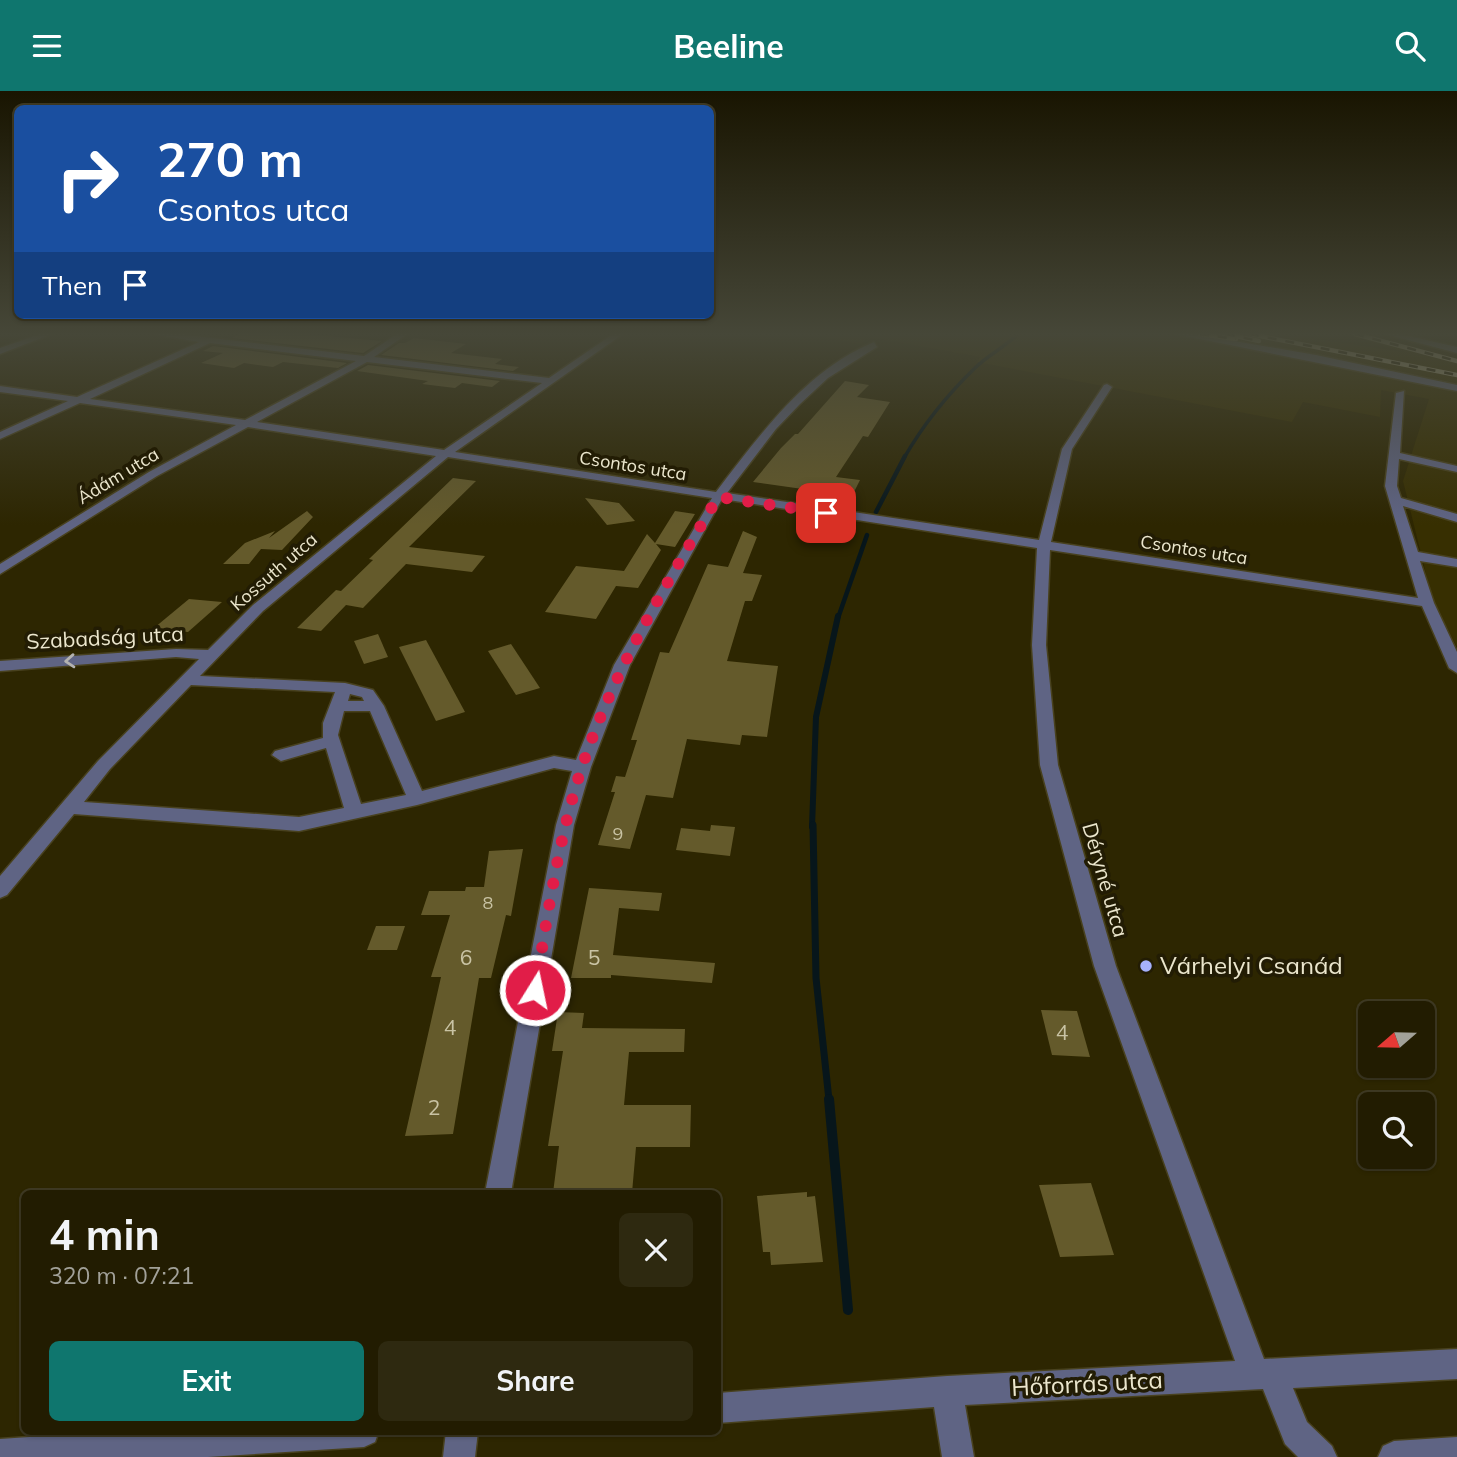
<!DOCTYPE html>
<html lang="en">
<head>
<meta charset="utf-8">
<style>
  body { margin:0; font-family:Mulish,sans-serif; background:#2e2910; color:#f1f3f6; height:100vh; display:flex; flex-direction:column; font-size:26px; white-space:nowrap }
  * { box-sizing:border-box; margin:0 }
  p { font-size:23px; color:#a2a199 }
  .icon { flex:none; width:38px; height:38px; fill:none; stroke:currentColor; stroke-width:2; stroke-linecap:round; stroke-linejoin:round }
  .map { position:relative; flex:1; overflow:hidden }
  .panel { position:absolute; left:21px; top:1099px; width:700px; height:245px; display:flex; flex-direction:column; background:#221c01; border-radius:10px; box-shadow:0 2px 5px #0004,0 0 0 2px #3f3a23 }
  .panel>* { flex:none }
  .guide { position:absolute; left:14px; top:14px; width:700px; height:214px; border-radius:10px; box-shadow:0 2px 5px #0004,0 0 0 2px #3f3a23; background:#1a4fa0; color:#fff; overflow:hidden }
  .needle { width:46px; rotate:250deg }
  .tools { position:absolute; left:1358px; top:910px; display:grid; gap:14px }
  .tools a { display:grid; place-items:center; width:77px; height:77px; border-radius:10px; background:#221c01; box-shadow:0 2px 5px #0004,0 0 0 2px #3f3a23; font-size:35px }
  .pin { position:absolute; display:grid; place-items:center; width:60px; height:60px; color:#fff; margin:-30px; border-radius:14px; box-shadow:0 4px 10px #0006 }
  .me { position:absolute; width:77px; margin:-38px; rotate:10deg; stroke-linejoin:round; filter:drop-shadow(0 0 5px #0008) }
  .turn { display:flex; align-items:center; gap:24px; height:147px; padding:0 28px; font-size:32px }
  .turn .icon { width:91px; height:91px; stroke-width:2.5 }
  .turn b { display:block; font-size:49px; line-height:60px }
  .then { display:flex; align-items:center; height:66px; padding:0 28px; background:#0003; gap:14px; font-size:26px }
  .round { display:grid; place-items:center; flex:none; width:74px; height:74px; border-radius:10px; background:#2e2910 }
  .overview { display:flex; align-items:center; justify-content:space-between; height:119px; padding:0 28px }
  h1 { font-size:42px; font-weight:700; line-height:52px }
  .button { display:flex; gap:14px; margin-top:auto; padding:14px 28px }
  .button a { flex:1; height:80px; border-radius:10px; background:#0f766e; color:#fff; font-size:28px; font-weight:700; line-height:80px; text-align:center }
  .button a+a { background:#2e2910; color:#f1f3f6 }
  header { display:flex; justify-content:space-between; align-items:center; height:91px; padding:0 28px; background:#0f766e; color:#fff; font-size:32px; font-weight:700 }
  .map>svg:first-child { display:block }
  .built { fill:#372f01 }
  .lines { fill:none; stroke-linecap:round; stroke-linejoin:round }
  .stream-far4 { stroke:#07161b; stroke-width:3.5 }
  .stream-far3 { stroke:#07161b; stroke-width:4.5 }
  .stream-far2 { stroke:#07161b; stroke-width:6 }
  .stream-far1 { stroke:#07161b; stroke-width:7 }
  .stream { stroke:#07161b; stroke-width:10 }
  .building { fill:#645a2b }
  .minor-casing { stroke:#48411e; stroke-width:3 }
  .minor { fill:#5f6484; fill-rule:evenodd }
  .rail-casing { stroke:#b2ac90; stroke-width:4.5 }
  .rail { stroke:#221c04; stroke-width:2.5; stroke-dasharray:9; stroke-linecap:butt }
  .oneway { stroke:#b3b2b0 }
  .route { stroke:#e11d48; stroke-width:12; stroke-dasharray:0 21.6 }
  .poi-dot { fill:#a6b1fc; stroke:#221c04; stroke-width:2.5 }
  .labels { text-anchor:middle; stroke-width:7; stroke-linejoin:round; paint-order:stroke }
  .far-street-label { font-size:18px; fill:#ebe6cd; stroke:#221c04 }
  .number-label { font-size:18px; fill:#c9c3a4 }
  .street-label { font-size:21px; fill:#ebe6cd; stroke:#221c04 }
  .near-number-label { font-size:21px; fill:#c9c3a4 }
  .near-poi-label { font-size:24px; fill:#ebe6cd; stroke:#221c04; text-anchor:start }
  .near-street-label { font-size:24px; fill:#ebe6cd; stroke:#221c04 }
</style>
</head>
<body>
<header><svg class="icon" aria-label="menu" viewBox="0 0 24 24"><path d="M4 6h16M4 12h16M4 18h16"/></svg>Beeline<svg class="icon" aria-label="search" viewBox="0 0 24 24"><circle cx="10" cy="10" r="6"/><path d="M15 15l6 6"/></svg></header>
<div class="map">
<svg width="1457" height="1366" viewBox="0 0 1457 1366">
  <rect width="100%" height="100%" fill="#2d2601"/>
  <polygon class="built" points="776,243 1282,243 1404,261 1346,243 1362,243 1457,268 1457,556 1433,511 1403,390 1429,308 1381,299 1380,326 1303,311 1292,331 977,271 980,266 892,250 865,246 863,254 825,246"/>
  <g class="lines">
    <path class="stream-far4" d="M904 367C923 334 948 303 975 277 988 264 1005 256 1018 243"/>
    <g class="stream-far3">
      <polyline points="876,421 905,365"/>
      <polyline points="838,527 867,444"/>
    </g>
    <polyline class="stream-far2" points="812,736 816,626 838,525"/>
    <polyline class="stream-far1" points="813,734 816,887 829,1009"/>
    <polyline class="stream" points="829,1008 848,1219"/>
  </g>
  <g class="building">
    <polygon points="239,243 305,243 382,250 363,262 232,247"/>
    <polygon points="414,247 466,253 451,262 502,268 495,273 519,276 513,280 381,264 399,252 405,252"/>
    <polygon points="213,255 347,272 338,277 283,271 273,276 244,272 234,277 201,272 223,262 203,260"/>
    <polygon points="368,274 500,290 492,296 462,292 455,297 422,293 428,290 357,280"/>
    <polygon points="845,290 869,294 857,306 890,311 868,346 863,345 836,386 860,389 852,405 753,391 781,357 795,343 798,343"/>
    <polygon points="453,387 476,390 409,456 485,465 472,481 406,473 363,517 346,514 321,540 297,537 336,499 341,500 373,469 369,468"/>
    <polygon points="585,407 619,412 635,430 607,434"/>
    <polygon points="307,420 313,426 282,459 261,458 249,473 223,473 245,452 275,440 269,447"/>
    <polygon points="675,420 695,423 675,456 656,453 661,459 638,497 616,495 596,528 545,521 576,475 624,480 647,443 655,452"/>
    <polygon points="743,440 757,446 743,482 762,484 752,510 745,510 727,570 778,575 767,646 742,644 740,654 687,648 673,707 646,704 630,758 598,754 615,701 611,701 616,685 625,686 637,649 631,649 660,561 669,562 708,473 728,476"/>
    <polygon points="189,508 222,511 188,541 154,537"/>
    <polygon points="378,543 388,566 364,573 354,550"/>
    <polygon points="426,549 465,621 436,630 399,556"/>
    <polygon points="511,553 540,597 516,604 488,560"/>
    <polygon points="711,734 735,736 730,765 676,759 681,737 710,740"/>
    <polygon points="523,758 511,825 506,824 491,887 479,887 453,1043 405,1045 441,886 431,886 450,824 421,824 429,800 465,800 466,796 484,796 489,760"/>
    <polygon points="589,797 662,802 659,820 619,817 613,864 715,872 712,892 611,884 611,887 571,887"/>
    <polygon points="376,835 405,835 397,859 367,859"/>
    <polygon points="1041,919 1077,920 1090,966 1052,964"/>
    <polygon points="558,921 584,922 582,937 685,938 684,961 629,961 624,1014 691,1014 690,1056 636,1056 632,1102 553,1102 559,1055 548,1055 563,960 552,960"/>
    <polygon points="1091,1092 1114,1164 1060,1166 1039,1094"/>
    <polygon points="807,1101 807,1106 815,1105 823,1171 771,1174 770,1161 763,1161 757,1105"/>
  </g>
  <g class="lines">
    <defs>
      <g id="minor">
        <polygon points="40,243 52,243 0,263 0,257"/>
        <path d="M153 243H179L364 265 397 243H407L374 266 549 287 613 243H623L455 361 716 401C759 345 806 279 874 251L877 256 828 287 800 313 776 338 727 402 1039 449 1062 358 1104 294 1107 293 1112 296 1072 358 1051 451 1418 507 1385 395 1396 302 1404 300 1400 362 1457 375V381L1399 368 1397 395 1401 407 1457 423V431L1403 415 1418 461 1457 468V476L1420 470 1434 512 1457 561V582L1449 577 1422 515 1050 459 1046 554 1058 674 1116 875 1264 1268 1457 1258V1288L1293 1297 1307 1331 1332 1355 1337 1366H1298L1285 1353 1263 1298 965 1314 974 1366H942L934 1316 718 1332V1302L947 1285 1235 1270 1094 875 1040 674 1032 554 1037 457 722 408 630 574 591 676 574 734 511 1102H485L556 734 572 680 554 677 417 714 299 740 74 723 7 804 0 807V785L98 670 199 568 176 566 0 580V570L176 558 208 559 253 514 436 365 248 336 157 385 0 483V473L149 381 236 334 80 312 0 348V341L68 310 0 301V295L77 306 199 251ZM210 252 356 270 245 329 90 308ZM367 271 542 292 444 359 257 331ZM448 366 712 407 614 574 576 669 554 665 422 700 384 615 373 599 345 592 200 585 263 520ZM191 594 335 601 323 632V647L275 660 272 664 281 670 326 657 344 717 299 726 84 711 110 678ZM350 603 362 606 364 610H348ZM344 620H370L406 704 361 713 338 644Z"/>
        <polygon points="1175,243 1194,243 1316,264 1457,294 1457,300"/>
        <polygon points="1385,243 1400,243 1457,256 1457,262"/>
        <polygon points="117,1340 379,1340 375,1351 364,1356 208,1366 0,1366 0,1348"/>
        <polygon points="446,1340 478,1340 475,1366 443,1366"/>
        <polygon points="1457,1346 1457,1366 1378,1366 1383,1355 1394,1350"/>
      </g>
    </defs>
    <use href="#minor" class="minor-casing"/>
    <use href="#minor" class="minor"/>
    <defs>
      <g id="rail">
        <polyline points="1200,243 1236,248"/>
        <polyline points="1226,243 1259,250"/>
        <polyline points="1250,243 1457,284"/>
        <polyline points="1355,243 1457,270"/>
      </g>
    </defs>
    <use href="#rail" class="rail-casing"/>
    <use href="#rail" class="rail"/>
  </g>
  <defs><path id="oneway-chevron" d="M-2-3.5L2.5 0L-2 3.5" fill="none" stroke-width="1.6" stroke-linecap="round" stroke-linejoin="round" transform="scale(1.75)"/></defs>
  <use class="oneway" href="#oneway-chevron" transform="translate(70 570) rotate(176)"/>
  <linearGradient id="sky" x2="0" y2="1"><stop stop-color="#191501"/><stop offset="0.56" stop-color="#464738"/><stop offset="1" stop-color="#464738" stop-opacity="0"/></linearGradient>
  <rect width="1457" height="434" fill="url(#sky)"/>
  <g class="lines">
    <path class="route" d="M535 899C548 824 558 748 582 676 614 579 666 493 718 406L826 422"/>
  </g>
  <circle class="poi-dot" cx="1146" cy="875" r="7"/>
  <g class="labels">
    <g class="far-street-label">
      <text transform="translate(633 375) rotate(9)" y="6">Csontos utca</text>
      <text transform="translate(118 385) rotate(-31)" y="6">Ádám utca</text>
      <text transform="translate(1194 459) rotate(9)" y="6">Csontos utca</text>
      <text transform="translate(274 481) rotate(-41)" y="6">Kossuth utca</text>
    </g>
    <g class="number-label">
      <text x="618" y="749">9</text>
      <text x="488" y="818">8</text>
    </g>
    <g class="street-label">
      <text transform="translate(105 547) rotate(-3)" y="7">Szabadság utca</text>
      <text transform="translate(1105 789) rotate(74)" y="7">Déryné utca</text>
    </g>
    <g class="near-number-label">
      <text x="466" y="874">6</text>
      <text x="594" y="874">5</text>
      <text x="450" y="944">4</text>
      <text x="1062" y="949">4</text>
      <text x="434" y="1024">2</text>
    </g>
    <g class="near-poi-label">
      <text x="1160" y="883">Várhelyi Csanád</text>
    </g>
    <g class="near-street-label">
      <text transform="translate(1087 1293) rotate(-3)" y="8">Hőforrás utca</text>
    </g>
  </g>
</svg>
<div class="tools">
<a><svg class="needle" viewBox="-14 -14 28 28"><path d="M0-13l5 13h-10z" fill="#e53935"/><path d="M0 13l5-13h-10z" fill="#a2a199"/></svg></a>
<a><svg class="icon" aria-label="search" viewBox="0 0 24 24"><circle cx="10" cy="10" r="6"/><path d="M15 15l6 6"/></svg></a>
</div>
<div class="pin" style="left:826px;top:422px;background:#d93025"><svg class="icon" aria-label="arrive" viewBox="0 0 24 24"><path d="M6 21V4h12l-3 4 3 4H6"/></svg></div>
<svg class="me" style="left:535px;top:899px" viewBox="-20 -20 40 40"><circle r="17" fill="#e11d48" stroke="#fff" stroke-width="3"/><path d="M0-11L8 9 0 5-8 9z" fill="#fff"/></svg>
<div class="guide">
<div class="turn"><svg class="icon" aria-label="right" viewBox="0 0 24 24"><path d="M7 20v-9h11M14 6l5 5-5 5"/></svg><div><b>270 m</b>Csontos utca</div></div>
<div class="then">Then<svg class="icon" aria-label="arrive" viewBox="0 0 24 24"><path d="M6 21V4h12l-3 4 3 4H6"/></svg></div>
</div>
<section class="panel">
<div class="overview"><div><h1>4 min</h1><p>320 m · 07:21</p></div><a class="round"><svg class="icon" aria-label="close" viewBox="0 0 24 24"><path d="M6 6l12 12M18 6L6 18"/></svg></a></div>
<div class="button"><a>Exit</a><a>Share</a></div>
</section>
</div>
</body>
</html>
